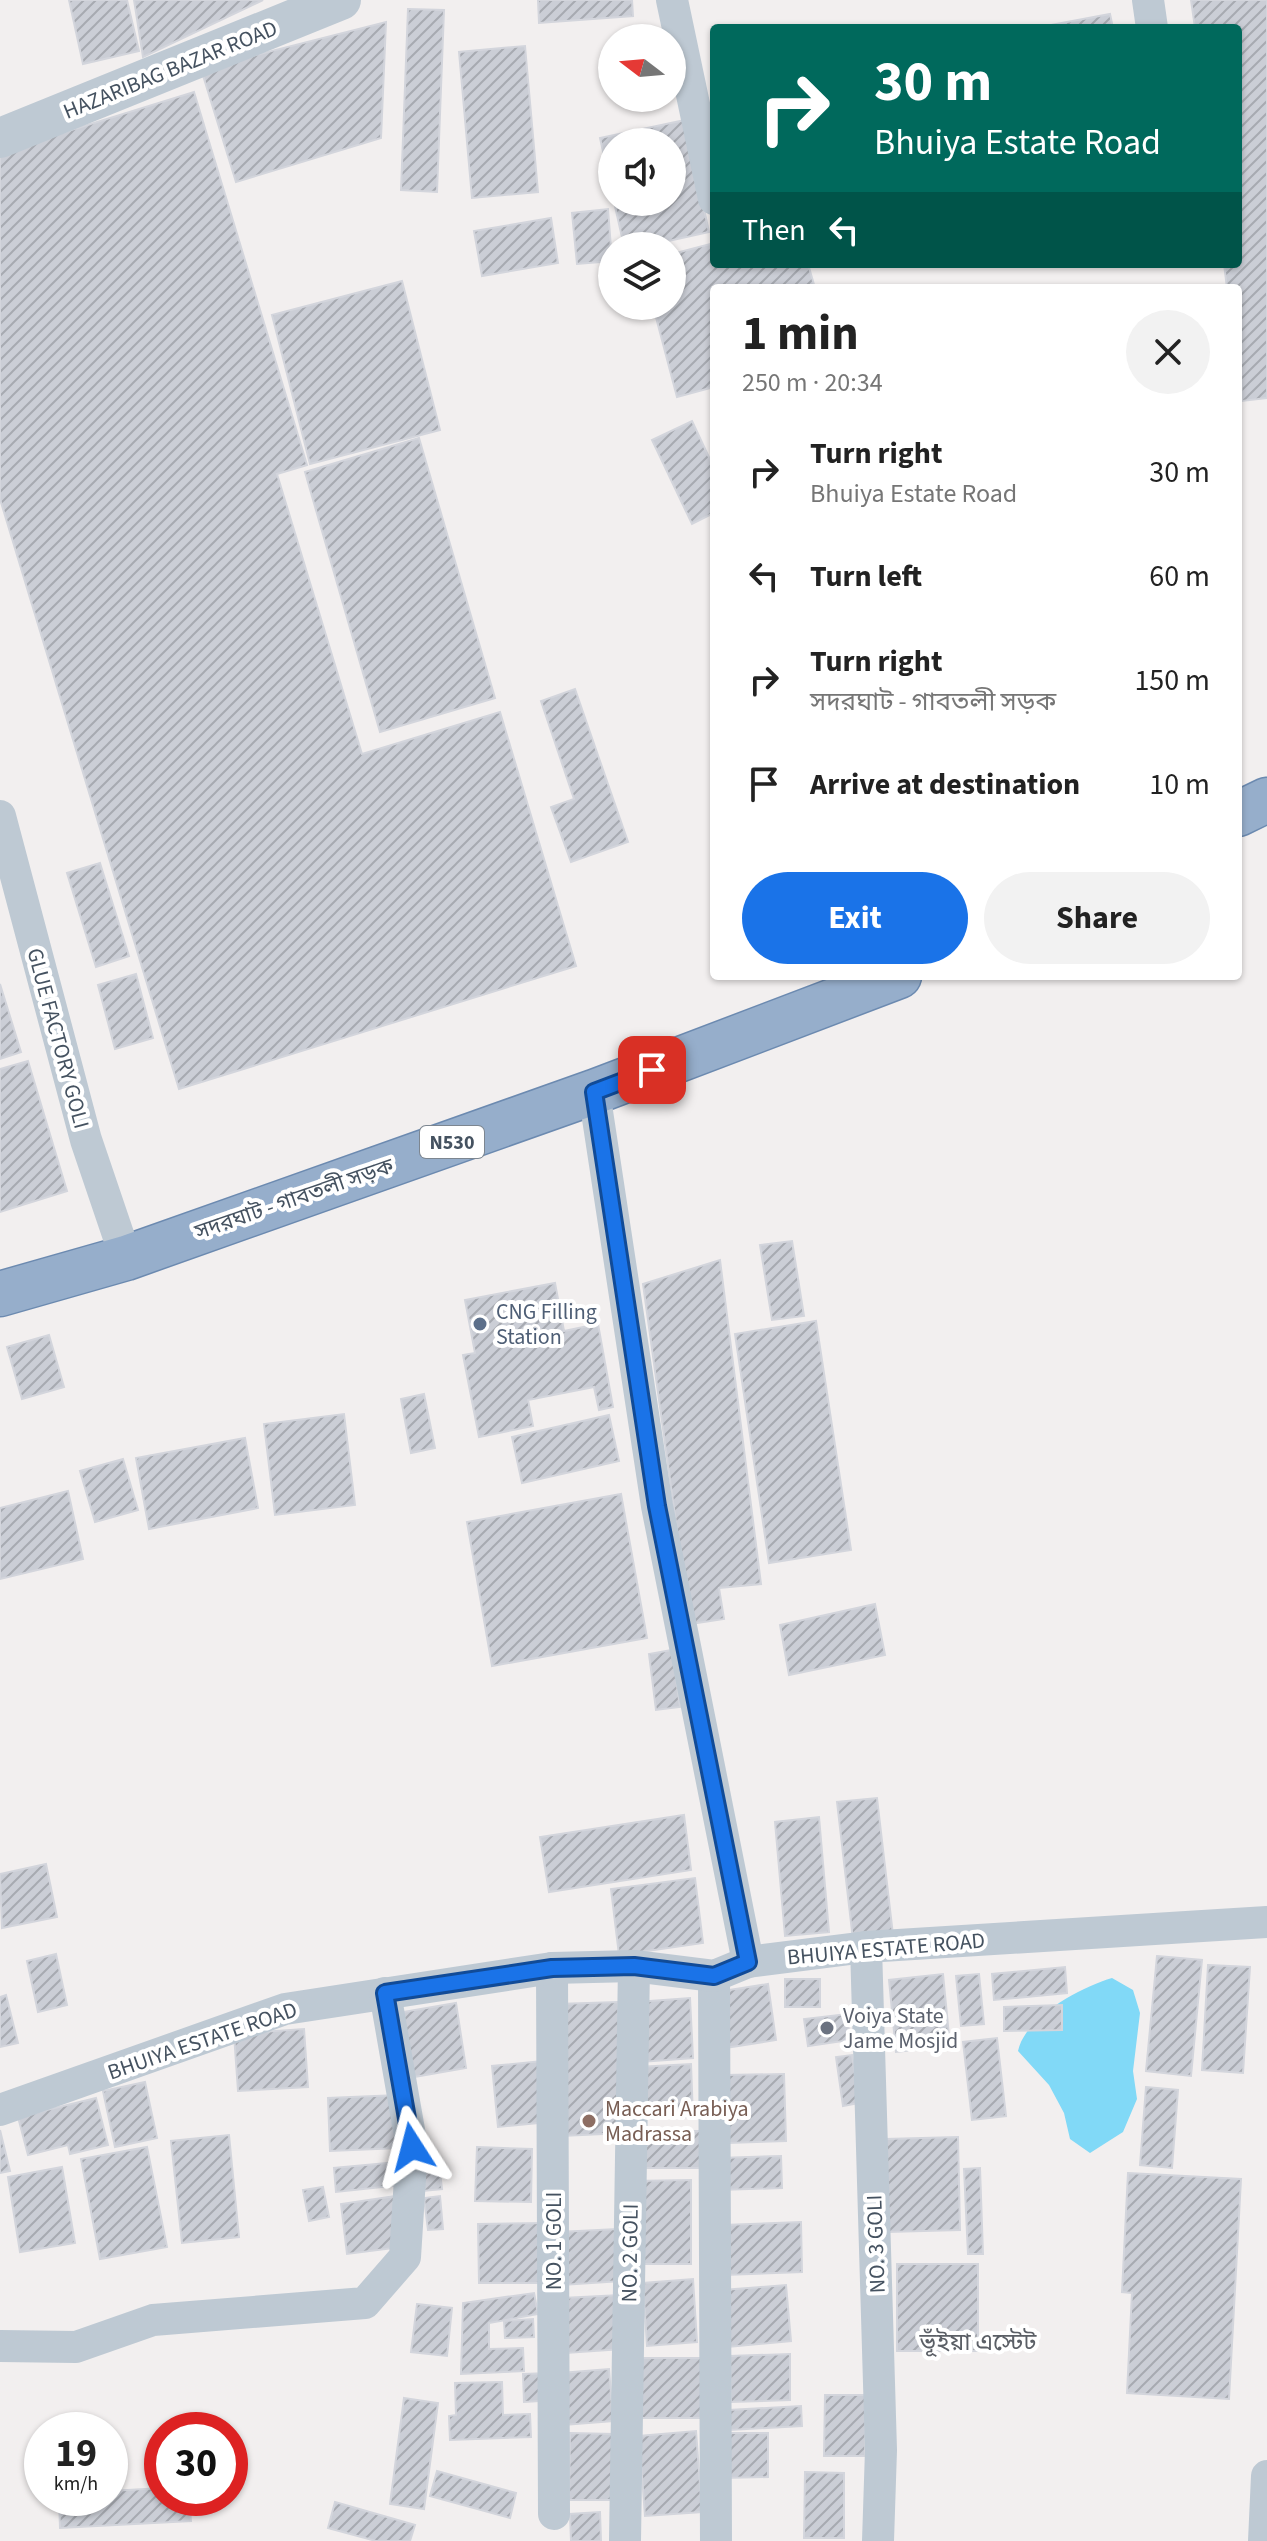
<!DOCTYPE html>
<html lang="en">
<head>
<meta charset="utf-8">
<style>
  body { margin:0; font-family:"Source Sans 3","Noto Sans Bengali",sans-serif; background:#f2f2f2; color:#222; height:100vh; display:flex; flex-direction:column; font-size:30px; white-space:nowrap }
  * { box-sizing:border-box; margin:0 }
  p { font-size:26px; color:#767676 }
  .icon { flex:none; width:44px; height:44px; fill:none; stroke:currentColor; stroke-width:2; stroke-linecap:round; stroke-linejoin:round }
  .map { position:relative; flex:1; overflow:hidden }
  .details { position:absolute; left:710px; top:284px; width:532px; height:696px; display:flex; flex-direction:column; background:#fff; border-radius:8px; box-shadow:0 2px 6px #0004 }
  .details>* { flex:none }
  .top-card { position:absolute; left:710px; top:24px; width:532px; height:244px; border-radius:8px; box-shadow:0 2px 6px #0004; background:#00695c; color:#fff; overflow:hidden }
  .needle { width:52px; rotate:286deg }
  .tools { position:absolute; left:598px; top:24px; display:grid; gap:16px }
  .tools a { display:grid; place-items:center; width:88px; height:88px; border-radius:50%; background:#fff; box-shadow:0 2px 6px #0004; font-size:40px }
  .speed { position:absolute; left:24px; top:2412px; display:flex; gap:16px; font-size:40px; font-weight:700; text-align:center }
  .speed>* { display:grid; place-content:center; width:104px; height:104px; border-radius:50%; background:#fff; box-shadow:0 2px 6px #0004; line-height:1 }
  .speed small { font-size:20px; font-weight:400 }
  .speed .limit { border:12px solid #d22; background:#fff; color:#111 }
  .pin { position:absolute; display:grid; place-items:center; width:68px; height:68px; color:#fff; margin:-34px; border-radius:16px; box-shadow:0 4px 12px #0006 }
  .me { position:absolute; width:88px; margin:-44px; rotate:351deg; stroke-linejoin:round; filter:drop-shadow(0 0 6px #0008) }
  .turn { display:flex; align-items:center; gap:28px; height:168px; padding:0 32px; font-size:36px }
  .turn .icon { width:104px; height:104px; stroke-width:2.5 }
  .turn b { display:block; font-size:56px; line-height:68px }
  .then { display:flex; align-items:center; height:76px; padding:0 32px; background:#0003; gap:16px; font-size:30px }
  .round { display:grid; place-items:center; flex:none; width:84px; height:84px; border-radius:42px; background:#f2f2f2 }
  .summary { display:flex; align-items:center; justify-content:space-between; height:136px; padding:0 32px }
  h1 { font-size:48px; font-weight:700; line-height:60px }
  .cta { display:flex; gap:16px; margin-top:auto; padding:16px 32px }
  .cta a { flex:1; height:92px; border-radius:48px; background:#1a73e8; color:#fff; font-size:32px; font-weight:700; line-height:92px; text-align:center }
  .cta a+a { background:#f2f2f2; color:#222 }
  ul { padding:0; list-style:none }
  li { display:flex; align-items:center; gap:24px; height:104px; padding:0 32px }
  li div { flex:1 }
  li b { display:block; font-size:30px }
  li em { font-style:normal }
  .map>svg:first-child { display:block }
  .water { fill:#81d9f7 }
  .building { fill:url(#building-hatch); stroke:#d3d5dc; stroke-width:2 }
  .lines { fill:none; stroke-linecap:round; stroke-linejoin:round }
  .trunk-casing { stroke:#6c8ab0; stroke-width:47 }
  .minor { stroke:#bec9d3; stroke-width:32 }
  .tertiary { stroke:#bec9d3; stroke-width:40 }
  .trunk { stroke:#96aecb; stroke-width:44 }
  .route-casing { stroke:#114b97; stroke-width:20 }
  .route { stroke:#1a73e8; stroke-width:14 }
  .service-dot { fill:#5c6f8a; stroke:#fff; stroke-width:3 }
  .worship-dot { fill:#6b7280; stroke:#fff; stroke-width:3 }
  .education-dot { fill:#8d6e63; stroke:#fff; stroke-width:3 }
  .labels { text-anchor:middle; stroke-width:8; stroke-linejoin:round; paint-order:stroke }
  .shield { fill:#fff; stroke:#7d8690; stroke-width:2 }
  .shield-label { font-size:20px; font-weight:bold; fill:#455260 }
  .street-label { font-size:22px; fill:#455260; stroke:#fff }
  .service-label { font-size:22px; fill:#4e5e75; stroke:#fff; text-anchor:start }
  .worship-label { font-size:22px; fill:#5b616d; stroke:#fff; text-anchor:start }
  .education-label { font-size:22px; fill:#785e54; stroke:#fff; text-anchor:start }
  .neighbourhood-label { font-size:24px; fill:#5b5f66; stroke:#fff }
</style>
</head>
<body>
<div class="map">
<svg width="1267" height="2541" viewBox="0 0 1267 2541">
  <defs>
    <pattern id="building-hatch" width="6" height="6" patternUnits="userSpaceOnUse" patternTransform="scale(2)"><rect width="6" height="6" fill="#cbced6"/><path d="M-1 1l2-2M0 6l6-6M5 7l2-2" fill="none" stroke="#a7aab1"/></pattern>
  </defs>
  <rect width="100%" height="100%" fill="#f2efef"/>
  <path class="water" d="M1112 1978 1133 1990 1140 2013 1133 2071 1137 2099 1123 2132 1090 2153 1070 2139 1064 2113 1049 2085 1018 2051C1025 2017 1081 1987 1112 1978Z"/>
  <g class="building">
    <polygon points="69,0 127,0 139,51 83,64"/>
    <polygon points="134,0 263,0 143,57"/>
    <polygon points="538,0 632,0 633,16 539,23"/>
    <polygon points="1191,0 1267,0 1267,398 1242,401 1238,288 1227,288 1224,264 1238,264 1238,28 1195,28"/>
    <polygon points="408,9 444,10 437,192 401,190"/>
    <polygon points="1110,14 1113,28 1035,28"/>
    <polygon points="386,22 381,138 236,182 201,69"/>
    <polygon points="525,46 538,192 472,198 459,52"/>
    <polygon points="194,92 307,465 277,474 362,754 500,712 576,966 179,1089 0,499 0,152"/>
    <polygon points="685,120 709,232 646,246 624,246 614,202 672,202 672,142 612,142 612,192 600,138"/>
    <polygon points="608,209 612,261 577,264 572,213"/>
    <polygon points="551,218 558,263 482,276 474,231"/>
    <polygon points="714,243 714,264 808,264 815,288 714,288 714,387 677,397 653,306 672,306 672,254"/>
    <polygon points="402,281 440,430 310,464 272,315"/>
    <polygon points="692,421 714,468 714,513 692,524 652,440"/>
    <polygon points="419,438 495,698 380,732 305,472"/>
    <polygon points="575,689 628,842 571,862 551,807 574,799 541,701"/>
    <polygon points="100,863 129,956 96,967 67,873"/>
    <polygon points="136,974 153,1038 115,1049 98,985"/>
    <polygon points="0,984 21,1052 0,1059"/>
    <polygon points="28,1061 67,1191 0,1212 0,1069"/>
    <polygon points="792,1241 804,1316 772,1320 760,1245"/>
    <polygon points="720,1260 761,1584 719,1588 724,1619 690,1624 643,1284"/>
    <polygon points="555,1283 564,1331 598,1324 613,1407 599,1410 594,1387 528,1400 533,1426 479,1437 463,1355 475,1353 465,1300"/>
    <polygon points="816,1321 851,1550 769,1563 735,1334"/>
    <polygon points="49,1335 64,1387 22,1399 7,1347"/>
    <polygon points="424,1394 435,1448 411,1453 401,1399"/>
    <polygon points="344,1414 355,1505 275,1515 264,1424"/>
    <polygon points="609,1415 619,1461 522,1483 512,1437"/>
    <polygon points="245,1438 258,1508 149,1529 136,1458"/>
    <polygon points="123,1459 138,1510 95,1522 80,1471"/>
    <polygon points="68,1491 83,1559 0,1579 0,1508"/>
    <polygon points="621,1494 647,1638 492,1666 467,1522"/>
    <polygon points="875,1604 885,1655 789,1675 780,1625"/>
    <polygon points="672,1650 680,1707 656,1710 649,1654"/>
    <polygon points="877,1798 893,1935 853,1940 837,1802"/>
    <polygon points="684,1815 691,1870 549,1892 540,1837"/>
    <polygon points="819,1817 829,1932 785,1936 775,1822"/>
    <polygon points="46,1864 57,1917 2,1928 0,1874"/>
    <polygon points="695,1878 703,1943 619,1955 611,1889"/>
    <polygon points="56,1954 67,2005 38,2012 27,1961"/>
    <polygon points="1157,1956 1202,1960 1191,2076 1146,2071"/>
    <polygon points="1208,1965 1250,1967 1243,2073 1202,2070"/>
    <polygon points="1065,1967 1067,1993 994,2000 992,1974"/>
    <polygon points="943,1974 950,2046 896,2052 889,1980"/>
    <polygon points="979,1974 984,2024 961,2026 956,1976"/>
    <rect x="785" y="1979" width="35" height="28"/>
    <polygon points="768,1984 776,2040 725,2048 716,1992"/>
    <polygon points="6,1995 18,2043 0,2047 0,1997"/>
    <polygon points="690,1998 693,2058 641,2062 637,2002"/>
    <polygon points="618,2002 624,2133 562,2136 557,2004"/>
    <polygon points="456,2003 466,2068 414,2077 403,2012"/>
    <polygon points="1062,2005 1062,2030 1004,2031 1004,2007"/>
    <polygon points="847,2014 850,2040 808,2046 804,2019"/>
    <polygon points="304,2029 308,2087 238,2091 234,2034"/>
    <polygon points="997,2038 1006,2116 972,2120 963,2042"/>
    <polygon points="852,2055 859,2103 843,2106 836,2057"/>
    <polygon points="542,2061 548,2122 498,2127 492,2066"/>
    <polygon points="691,2064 693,2117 640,2119 638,2067"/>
    <polygon points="784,2074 786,2141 728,2143 726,2075"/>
    <polygon points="145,2082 157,2138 115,2147 103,2091"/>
    <polygon points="1146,2087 1178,2090 1172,2168 1140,2165"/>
    <polygon points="398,2095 400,2148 330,2151 328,2098"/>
    <polygon points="96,2098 108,2145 70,2154 68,2145 28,2155 18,2117"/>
    <polygon points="0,2130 10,2171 0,2173"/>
    <rect x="641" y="2131" width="59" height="37"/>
    <polygon points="229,2135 239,2237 182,2243 171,2141"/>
    <polygon points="958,2137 960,2230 888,2232 886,2139"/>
    <polygon points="147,2147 167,2247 100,2259 81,2159"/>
    <polygon points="477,2147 532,2149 531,2202 475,2201"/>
    <polygon points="781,2156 782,2188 720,2190 719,2158"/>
    <polygon points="397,2162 400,2185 336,2192 334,2168"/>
    <polygon points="439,2163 442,2189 423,2191 419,2166"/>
    <polygon points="62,2167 75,2243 20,2252 8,2177"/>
    <polygon points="980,2168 983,2254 968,2254 964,2169"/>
    <polygon points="1128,2173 1241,2179 1229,2399 1127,2393 1132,2293 1122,2292"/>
    <polygon points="691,2180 691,2264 633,2264 632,2181"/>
    <polygon points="323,2187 329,2217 309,2221 303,2190"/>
    <polygon points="396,2196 402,2247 347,2254 341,2204"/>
    <polygon points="440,2196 443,2229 428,2230 424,2198"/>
    <polygon points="801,2222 802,2272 725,2275 724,2225"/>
    <polygon points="545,2223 545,2283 479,2283 478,2224"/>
    <polygon points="617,2229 621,2281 562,2285 559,2232"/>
    <rect x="897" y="2264" width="81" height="87"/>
    <polygon points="693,2279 697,2342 647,2346 643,2283"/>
    <polygon points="786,2285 791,2341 728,2347 723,2290"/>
    <polygon points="534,2293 538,2314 489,2323 489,2349 523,2348 524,2371 461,2374 463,2303"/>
    <polygon points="620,2295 622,2349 566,2353 563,2298"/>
    <polygon points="417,2304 452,2308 447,2356 411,2352"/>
    <polygon points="533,2319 534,2337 505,2338 504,2321"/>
    <polygon points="790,2354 790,2400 731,2402 730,2356"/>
    <rect x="638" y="2358" width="65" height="60"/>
    <polygon points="609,2369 613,2421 564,2425 561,2373"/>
    <polygon points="549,2373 540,2401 524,2402 523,2374"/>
    <polygon points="502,2382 503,2415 530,2414 531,2437 450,2440 449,2416 456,2415 455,2383"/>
    <polygon points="825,2395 866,2395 865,2456 824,2456"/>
    <polygon points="404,2398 438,2403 424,2509 390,2504"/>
    <polygon points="801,2406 802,2426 730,2430 729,2410"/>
    <polygon points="696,2431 702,2512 645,2516 639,2436"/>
    <polygon points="570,2433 614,2434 613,2500 569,2500"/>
    <polygon points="724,2433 768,2433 768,2477 724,2478"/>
    <polygon points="437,2471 516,2493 510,2518 430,2496"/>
    <polygon points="805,2472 844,2473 844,2538 804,2538"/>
    <polygon points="162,2488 162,2498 189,2498 191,2521 60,2528 59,2498 110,2498 110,2491"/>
    <polygon points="335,2502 415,2525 410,2541 376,2541 328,2528"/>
    <polygon points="600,2512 601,2541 571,2541 570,2514"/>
  </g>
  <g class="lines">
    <defs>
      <g id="trunk">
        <polyline points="1238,814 1267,800"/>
        <polyline points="0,1294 126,1258 594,1092 899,976"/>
      </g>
    </defs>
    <use href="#trunk" class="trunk-casing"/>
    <g class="minor">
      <polyline points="672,0 714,199"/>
      <polyline points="1148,0 1152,28"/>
      <polyline points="0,816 86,1140 126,1258"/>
      <polyline points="594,1092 657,1506 748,1962"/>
      <polyline points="866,1947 881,2450 878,2541"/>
      <polyline points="552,1968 554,2514"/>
      <polyline points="714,1976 716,2541"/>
      <polyline points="0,2110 285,2009 552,1968 634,1966 714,1976 748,1962 866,1947 1267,1922"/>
      <polyline points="0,2346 76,2347 153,2320 365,2303 405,2257 412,2147 385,1993"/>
      <polyline points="625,2541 634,1966"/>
      <polyline points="1264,2541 1267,2476"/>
    </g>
    <polyline class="tertiary" points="0,138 341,0"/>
    <use href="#trunk" class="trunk"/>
  </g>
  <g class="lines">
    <defs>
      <polyline id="route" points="412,2147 385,1993 552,1968 634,1966 714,1976 748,1962 657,1506 594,1092 652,1070"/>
    </defs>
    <use href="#route" class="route-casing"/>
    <use href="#route" class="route"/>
  </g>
  <circle class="service-dot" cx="480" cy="1324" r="8"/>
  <circle class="worship-dot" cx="827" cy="2028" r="8"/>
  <circle class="education-dot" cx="589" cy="2121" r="8"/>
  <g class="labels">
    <rect class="shield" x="420" y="1126" width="64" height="32" rx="6"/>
    <g class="shield-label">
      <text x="452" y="1149">N530</text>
    </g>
    <g class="street-label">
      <text transform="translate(170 69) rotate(-22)" y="8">HAZARIBAG BAZAR ROAD</text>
      <text transform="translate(59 1038) rotate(75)" y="8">GLUE FACTORY GOLI</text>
      <text transform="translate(294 1198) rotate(-19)" y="8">সদরঘাট - গাবতলী সড়ক</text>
      <text transform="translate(886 1948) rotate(-5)" y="8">BHUIYA ESTATE ROAD</text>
      <text transform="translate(202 2040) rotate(-19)" y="8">BHUIYA ESTATE ROAD</text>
      <text transform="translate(553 2241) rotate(-90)" y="8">NO. 1 GOLI</text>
      <text transform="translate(875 2244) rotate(-92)" y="8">NO. 3 GOLI</text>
      <text transform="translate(629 2253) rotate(-89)" y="8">NO. 2 GOLI</text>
    </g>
    <g class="service-label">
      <text x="496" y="1319">CNG Filling<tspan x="496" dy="25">Station</tspan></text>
    </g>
    <g class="worship-label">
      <text x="843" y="2023">Voiya State<tspan x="843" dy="25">Jame Mosjid</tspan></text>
    </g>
    <g class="education-label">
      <text x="605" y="2116">Maccari Arabiya<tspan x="605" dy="25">Madrassa</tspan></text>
    </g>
    <g class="neighbourhood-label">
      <text x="978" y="2350">ভূঁইয়া এস্টেট</text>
    </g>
  </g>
</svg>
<div class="tools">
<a><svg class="needle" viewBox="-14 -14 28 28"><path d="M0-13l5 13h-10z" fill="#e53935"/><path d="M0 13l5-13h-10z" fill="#767676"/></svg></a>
<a><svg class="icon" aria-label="sound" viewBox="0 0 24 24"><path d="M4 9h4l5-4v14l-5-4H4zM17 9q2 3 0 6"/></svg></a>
<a><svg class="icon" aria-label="layers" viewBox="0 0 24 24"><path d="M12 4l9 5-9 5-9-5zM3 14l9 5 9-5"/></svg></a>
</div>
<div class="speed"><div>19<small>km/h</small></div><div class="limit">30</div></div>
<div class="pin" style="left:652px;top:1070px;background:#d93025"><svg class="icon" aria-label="arrive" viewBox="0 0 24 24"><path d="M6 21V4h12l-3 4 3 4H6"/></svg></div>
<svg class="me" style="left:412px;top:2147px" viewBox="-20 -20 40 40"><path d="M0-17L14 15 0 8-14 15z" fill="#1a73e8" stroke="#fff" stroke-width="4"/></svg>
<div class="top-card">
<div class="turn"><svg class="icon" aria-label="right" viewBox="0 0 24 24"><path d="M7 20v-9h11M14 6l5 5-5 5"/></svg><div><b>30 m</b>Bhuiya Estate Road</div></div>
<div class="then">Then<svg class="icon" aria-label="left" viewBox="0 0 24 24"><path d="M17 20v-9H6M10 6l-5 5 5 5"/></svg></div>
</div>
<section class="details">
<div class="summary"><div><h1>1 min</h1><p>250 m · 20:34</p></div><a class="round"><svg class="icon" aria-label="close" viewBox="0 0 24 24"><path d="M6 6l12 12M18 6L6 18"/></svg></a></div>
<ul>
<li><svg class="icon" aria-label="right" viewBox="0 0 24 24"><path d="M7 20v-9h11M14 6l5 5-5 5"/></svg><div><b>Turn right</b><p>Bhuiya Estate Road</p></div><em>30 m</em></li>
<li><svg class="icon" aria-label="left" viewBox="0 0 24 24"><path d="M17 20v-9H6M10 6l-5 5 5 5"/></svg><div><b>Turn left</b></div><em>60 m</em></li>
<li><svg class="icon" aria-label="right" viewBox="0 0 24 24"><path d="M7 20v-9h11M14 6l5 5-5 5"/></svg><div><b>Turn right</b><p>সদরঘাট - গাবতলী সড়ক</p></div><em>150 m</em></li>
<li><svg class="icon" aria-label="arrive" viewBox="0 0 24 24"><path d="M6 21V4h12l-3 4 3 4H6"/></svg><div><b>Arrive at destination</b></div><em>10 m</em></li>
</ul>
<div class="cta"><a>Exit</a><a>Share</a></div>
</section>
</div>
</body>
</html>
